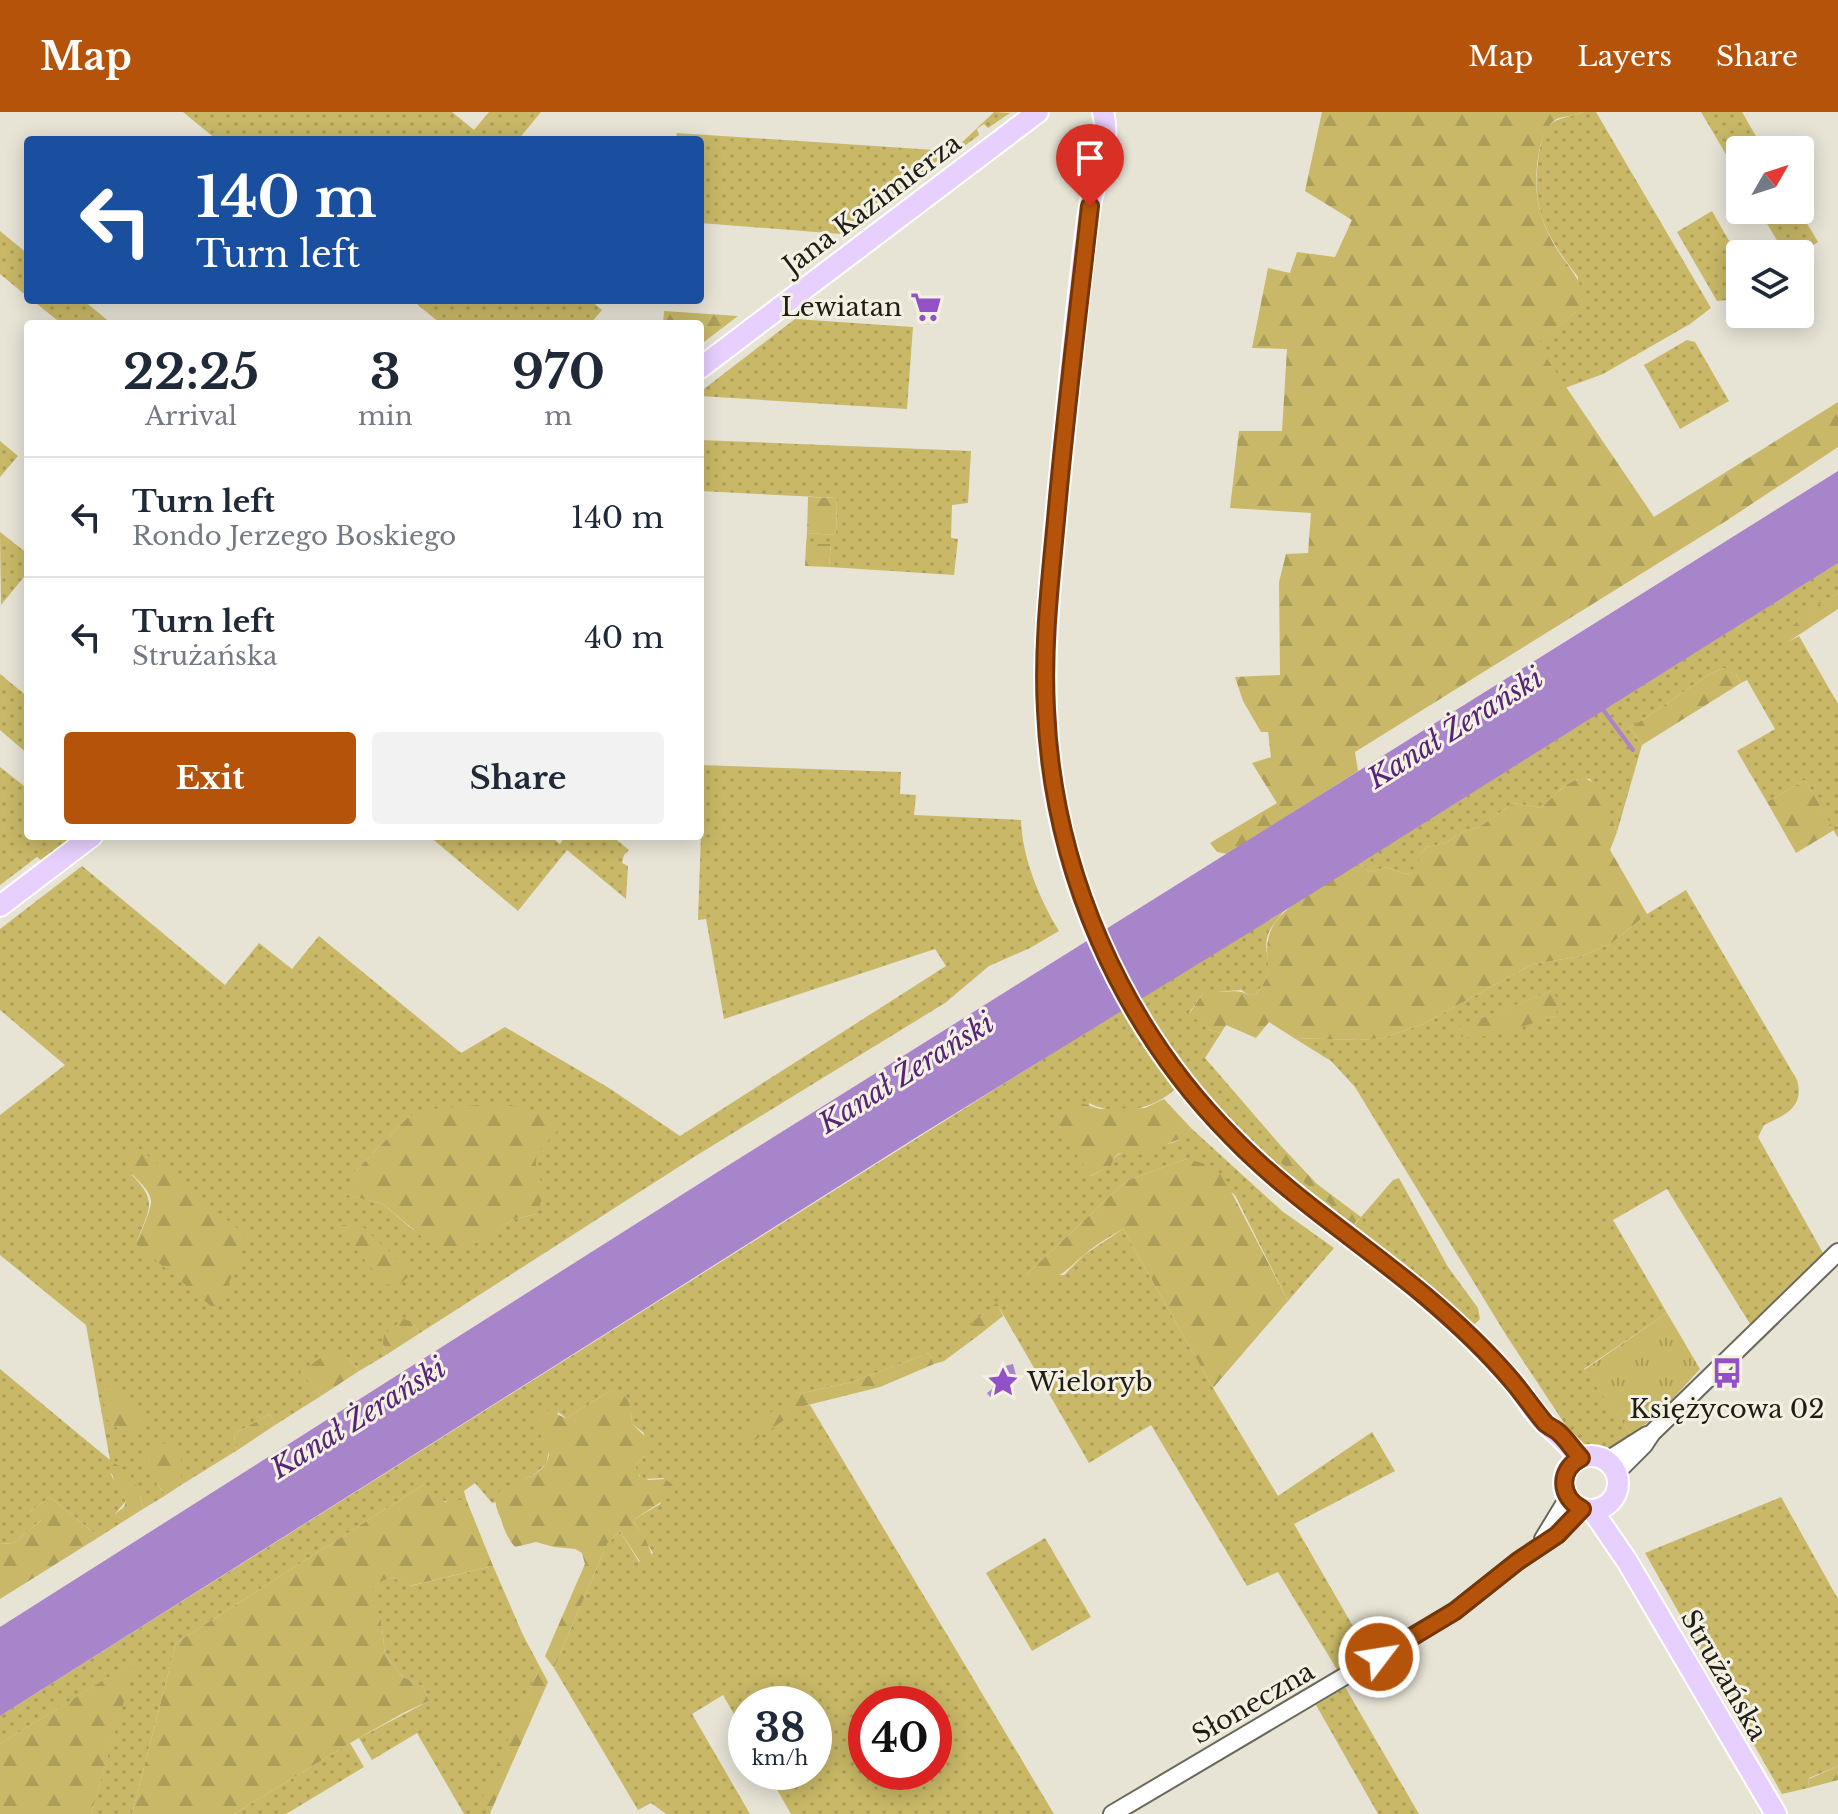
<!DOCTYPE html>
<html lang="en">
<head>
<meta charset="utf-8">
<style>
  body { margin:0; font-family:"Libre Baskerville",serif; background:#f2f2f3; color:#1f2937; height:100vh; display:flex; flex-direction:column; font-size:30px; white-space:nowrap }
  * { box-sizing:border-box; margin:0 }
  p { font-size:26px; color:#747a83 }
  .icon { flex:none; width:44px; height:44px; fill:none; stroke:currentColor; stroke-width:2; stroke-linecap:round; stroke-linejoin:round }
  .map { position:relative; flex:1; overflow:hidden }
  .drawer { position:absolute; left:24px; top:208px; width:680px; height:520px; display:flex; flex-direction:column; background:#fff; border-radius:8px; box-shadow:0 4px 20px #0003 }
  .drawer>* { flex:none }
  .guide { position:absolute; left:24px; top:24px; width:680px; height:168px; border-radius:8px; box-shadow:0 4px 20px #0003; background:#1a4fa0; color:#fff; overflow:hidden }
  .needle { width:52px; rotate:51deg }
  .tools { position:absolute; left:1726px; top:24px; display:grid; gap:16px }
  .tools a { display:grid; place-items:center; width:88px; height:88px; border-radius:8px; background:#fff; box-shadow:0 4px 20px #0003; font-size:40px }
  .speed { position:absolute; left:728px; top:1574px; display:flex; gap:16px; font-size:40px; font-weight:700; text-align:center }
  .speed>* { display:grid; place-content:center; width:104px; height:104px; border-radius:50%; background:#fff; box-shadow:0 4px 20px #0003; line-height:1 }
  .speed small { font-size:20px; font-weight:400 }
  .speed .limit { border:12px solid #d22; background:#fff; color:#111 }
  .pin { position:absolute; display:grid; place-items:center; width:68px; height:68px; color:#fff; margin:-82px -34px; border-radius:50% 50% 50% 0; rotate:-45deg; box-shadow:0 0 8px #0007 }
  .pin .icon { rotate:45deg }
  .me { position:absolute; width:88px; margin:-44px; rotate:59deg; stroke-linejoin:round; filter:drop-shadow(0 0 6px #0008) }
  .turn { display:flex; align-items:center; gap:28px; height:168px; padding:0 40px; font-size:36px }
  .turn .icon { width:104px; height:104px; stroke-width:2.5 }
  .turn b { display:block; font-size:56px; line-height:68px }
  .eta { display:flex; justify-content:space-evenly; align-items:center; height:136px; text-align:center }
  .eta b { font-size:48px; font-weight:700; line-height:56px }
  .primary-button { display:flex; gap:16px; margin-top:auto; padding:16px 40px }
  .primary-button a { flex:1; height:92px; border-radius:8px; background:#b45309; color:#fff; font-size:32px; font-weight:700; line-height:92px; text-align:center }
  .primary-button a+a { background:#f2f2f3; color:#1f2937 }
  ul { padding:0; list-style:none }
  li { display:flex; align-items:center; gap:24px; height:120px; padding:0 40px; border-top:2px solid #e0e1e3 }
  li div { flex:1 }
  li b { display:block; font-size:30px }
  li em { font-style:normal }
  header { display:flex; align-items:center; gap:48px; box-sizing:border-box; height:112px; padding:0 40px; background:#b45309; color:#fff }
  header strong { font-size:38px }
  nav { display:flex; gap:44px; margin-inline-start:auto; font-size:28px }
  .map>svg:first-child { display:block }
  .grass { fill:url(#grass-dots); fill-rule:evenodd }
  .forest { fill:url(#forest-firs) }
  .park { fill:url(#park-tufts) }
  .water { fill:#a884cb }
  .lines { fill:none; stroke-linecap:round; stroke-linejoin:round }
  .stream { stroke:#a884cb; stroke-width:4 }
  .minor-casing { stroke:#6a685b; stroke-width:20 }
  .major-casing { stroke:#fff; stroke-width:24 }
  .minor { stroke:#fff; stroke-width:16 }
  .major { stroke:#e7d0fe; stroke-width:20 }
  .route-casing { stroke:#753606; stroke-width:20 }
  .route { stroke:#b45309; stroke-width:14 }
  .labels { text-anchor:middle; stroke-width:6; stroke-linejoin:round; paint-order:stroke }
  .street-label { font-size:26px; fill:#1e1d18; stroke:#f4f1e3 }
  .poi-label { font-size:26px; fill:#1e1d18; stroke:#f4f1e3; text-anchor:end }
  .water-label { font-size:28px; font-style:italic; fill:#552579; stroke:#f4f1e3 }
</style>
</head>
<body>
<header>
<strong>Map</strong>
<nav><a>Map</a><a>Layers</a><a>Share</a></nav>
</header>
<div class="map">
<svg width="1838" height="1702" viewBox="0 0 1838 1702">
  <defs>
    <pattern id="grass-dots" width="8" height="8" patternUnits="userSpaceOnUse" patternTransform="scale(2)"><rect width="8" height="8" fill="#c8b867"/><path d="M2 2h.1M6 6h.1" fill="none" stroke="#ab9e59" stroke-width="1.8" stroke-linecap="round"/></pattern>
    <pattern id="forest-firs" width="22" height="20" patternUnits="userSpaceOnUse" patternTransform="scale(2)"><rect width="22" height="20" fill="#c8b867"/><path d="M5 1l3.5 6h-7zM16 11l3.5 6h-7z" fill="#ab9e59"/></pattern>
    <pattern id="park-tufts" width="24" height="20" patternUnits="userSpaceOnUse" patternTransform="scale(2)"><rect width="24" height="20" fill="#c8b867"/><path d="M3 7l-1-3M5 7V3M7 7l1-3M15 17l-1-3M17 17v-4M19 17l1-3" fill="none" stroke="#ab9e59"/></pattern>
  </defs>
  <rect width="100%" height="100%" fill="#e7e4d6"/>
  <g class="grass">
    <polygon points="183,0 452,0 474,18 489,0 541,0 518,28 217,28"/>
    <polygon points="994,0 1010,1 988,16 984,12 977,17 979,23 958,39 953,39"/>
    <path d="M1583 0H1596L1711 196 1690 212 1603 262 1565 276 1536 232 1576 200 1578 165C1549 128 1531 99 1538 50 1539 40 1542 22 1548 14 1557 5 1572 5 1583 0Z"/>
    <polygon points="1701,0 1742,0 1764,38 1740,38 1740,66"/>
    <polygon points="677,21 950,39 842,122 700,111 700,28 676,28"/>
    <polygon points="1088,23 1094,23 1095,38 1087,68 1079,72 1084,26"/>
    <polygon points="1759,98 1799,98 1818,130 1799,142 1785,142"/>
    <polygon points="1712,99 1740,148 1740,182 1729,188 1717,189 1677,120"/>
    <polygon points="0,119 28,142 28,185 0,162"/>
    <polygon points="32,188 83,188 112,212 62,212"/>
    <polygon points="412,188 590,188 602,198 590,212 441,212"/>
    <polygon points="795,207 913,215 907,297 700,284 700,280"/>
    <polygon points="1687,228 1695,230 1729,289 1680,317 1644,253"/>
    <polygon points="700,328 971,339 968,391 952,393 951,426 958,427 954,463 829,455 831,432 806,432 807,421 836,423 837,386 700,379"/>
    <polygon points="0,329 18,344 0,365"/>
    <polygon points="0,420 28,442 28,460 1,493"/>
    <path d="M1838 451V481C1813 496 1801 503 1788 530L1799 524 1838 592V726L1805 668 1767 690 1737 639 1775 617 1747 568 1741 571 1736 562 1723 556 1710 562 1630 616 1642 633 1617 720 1604 688 1590 667C1568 663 1557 683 1541 696L1514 691 1479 715 1466 718 1446 731 1427 735 1421 741 1419 751 1411 761 1404 762 1387 755 1370 760 1359 751Z"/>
    <polygon points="0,562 28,585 28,642 0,618"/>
    <path d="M700 653 901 660 900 682 916 683 914 703 1021 708C1022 746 1040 788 1059 819L1030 836 989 854 945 891 694 1045 420 1221 412 1210 383 1232 386 1243 359 1259 349 1246 301 1260 321 1284 275 1313 270 1302 234 1322 236 1339 181 1373V1345L157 1372 166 1383 143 1397 141 1385 110 1361 126 1389 115 1402 124 1409 99 1425 50 1385 31 1399 42 1407 13 1432 0 1431V1257L110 1348 86 1213 0 1143V1003L65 953 0 898V817L82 754 225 873 259 831 292 857 319 824 461 941 505 915 609 976 680 1024 946 854 935 837 724 907 706 807 698 808 702 695ZM409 1004 535 1045 534 1056 537 1102 514 1107 494 1119 413 1118 383 1092 345 1082 355 1060ZM131 1062 248 1125 136 1132C148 1097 160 1091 131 1062Z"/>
    <polygon points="0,655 28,677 28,724 74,724 42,749 37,745 0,773"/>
    <polygon points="429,724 550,724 560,732 565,724 612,724 629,738 624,743 622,751 628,754 626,787 567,738 518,799"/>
    <path d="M1686 778 1797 968C1805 995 1785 1003 1764 1013L1758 1025 1823 1141 1750 1212 1667 1077 1613 1108 1667 1201 1584 1257 1631 1322 1610 1336 1582 1332 1574 1326 1506 1223 1355 975 1331 949 1294 926 1359 928 1383 926 1423 912 1533 852 1582 844 1612 831 1647 802ZM1551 879 1556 904 1530 911 1449 920Z"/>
    <path d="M1284 799C1280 805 1272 813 1269 820 1259 845 1281 851 1256 882L1249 883 1241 878 1203 881 1189 901 1210 918 1221 921 1205 946 1281 1034 1276 1045 1281 1051 1355 1112 1393 1068 1399 1066 1448 1155 1478 1196 1480 1207 1474 1213H1469L1272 1052 1205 981 1167 930 1139 886Z"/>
    <path d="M1121 898 1174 978C1153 998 1115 1005 1089 991L1091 1064 1110 1054C1118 1028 1163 1040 1182 1026 1183 1026 1190 1017 1191 1016L1282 1099 1334 1136 1288 1189 1235 1083 1186 1047 1126 1069 1027 1162 1064 1163 1084 1143 1123 1117 1213 1276 1278 1384 1372 1320 1395 1359 1294 1412 1369 1542 1339 1561 1278 1460 1247 1474 1151 1313 1089 1351 997 1192 972 1211 979 1223 944 1249 934 1252 929 1241 852 1270 798 1282 804 1294 810 1293 1054 1702H791L767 1660H814V1592H746V1623L723 1583 692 1602 750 1702H666L651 1691 638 1698 554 1556 607 1432 620 1419 639 1450 653 1441 633 1408 660 1392 672 1372 663 1366 643 1367 636 1360 635 1353 645 1344 644 1321 632 1312C633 1299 626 1281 612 1278L566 1306 558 1300 546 1352 536 1361 501 1379 496 1390 492 1391 475 1371 464 1379 466 1387C444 1395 440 1387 423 1373L176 1531 132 1702H91L135 1549 0 1632V1604ZM866 1592H934V1660H866Z"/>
    <polygon points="1781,1385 1838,1487 1838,1654 1809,1666 1808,1676 1782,1682 1645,1441"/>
    <polygon points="1045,1426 1091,1505 1032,1539 986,1461"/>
    <polygon points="493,1454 523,1523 540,1555 481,1691 491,1699 490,1702 464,1702 417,1621 372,1648 359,1626 429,1589 423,1575 402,1564 385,1542 381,1507 368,1482 378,1471 392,1465 410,1474"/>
    <polygon points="1345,1575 1419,1702 1378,1702 1316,1593"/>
    <polygon points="350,1631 364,1655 286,1702 234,1702"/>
  </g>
  <g class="forest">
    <path d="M1322 0H1583C1574 4 1567 4 1559 6 1542 12 1539 39 1537 54 1533 86 1542 115 1560 142 1571 158 1583 169 1583 190L1576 200 1537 232 1654 405 1838 290V335L1726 409 1355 640 1358 659 1228 742 1217 740 1210 731 1277 691 1252 651 1271 645 1268 620H1261L1243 589 1235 565 1280 563 1279 470 1286 442 1308 441 1311 401 1230 396 1239 319H1282L1287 237 1252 236 1268 156 1290 161 1297 140 1335 145 1352 108 1305 79Z"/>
    <polygon points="664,199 738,204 700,233 700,212 663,212"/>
    <polygon points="808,385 837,386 836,423 807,421"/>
    <polygon points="806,432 831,432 829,455 805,454"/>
    <path d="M1838 481V497L1788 530 1785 523C1799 505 1818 492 1838 481Z"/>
    <polygon points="1723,556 1734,559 1741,571 1642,633 1630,616 1710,562"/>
    <path d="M1583 666C1605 670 1609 702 1617 720L1610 738 1647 802 1612 831 1582 844 1533 852 1423 912 1383 926 1359 928 1294 926 1269 910 1256 926 1226 913 1221 921 1210 918 1189 902 1203 881 1210 878C1223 883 1236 875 1249 883L1256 882C1278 855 1262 850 1269 824 1276 794 1333 768 1359 751L1370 760 1387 755 1404 762 1411 761 1418 751 1421 741 1427 735 1446 731 1466 718 1479 715 1514 691 1541 696C1555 684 1565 669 1583 666Z"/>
    <polygon points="1805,668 1834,718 1796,741 1767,690"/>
    <path d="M1551 879 1559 888 1556 904C1529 911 1471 937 1449 919Z"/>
    <path d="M1164 987 1191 1016 1183 1026 1135 1044C1123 1037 1114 1041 1111 1054L1090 1064 1053 1002 1075 989 1100 997 1145 996Z"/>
    <path d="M503 991 553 1004 562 1013C539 1041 526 1042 545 1077L537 1102 514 1107 471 1134 456 1139 433 1134 383 1092 344 1082 355 1060 409 1004 431 997Z"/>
    <path d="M131 1030 248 1125 217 1199 136 1132C140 1122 151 1099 151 1089 150 1072 125 1065 122 1040Z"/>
    <polygon points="1281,1034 1317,1072 1361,1105 1354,1112 1281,1051 1275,1045"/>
    <path d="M1186 1047 1210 1053 1223 1064 1288 1189 1213 1276 1123 1117C1110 1124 1097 1132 1085 1142 1067 1157 1057 1172 1030 1169L1027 1162 1126 1069Z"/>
    <path d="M342 1113 363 1115 412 1161 398 1174 384 1172C372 1154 347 1132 342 1113Z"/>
    <polygon points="997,1191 1003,1204 979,1223 971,1211"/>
    <polygon points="404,1207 412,1210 420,1221 386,1243 383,1232 384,1222"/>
    <polygon points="340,1240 349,1246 359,1259 321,1284 300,1260 328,1241"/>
    <polygon points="929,1241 934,1252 880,1275 804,1294 745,1335 738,1323 798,1282 852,1270"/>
    <path d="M108 1274C123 1281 142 1296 146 1311L134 1325 124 1322 105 1306 101 1278Z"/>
    <path d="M612 1278C630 1282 632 1296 632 1312L650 1329 645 1344 635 1353 639 1364 649 1368 665 1367 672 1372 675 1381 633 1408C642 1424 658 1440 649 1457L644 1456 620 1419 607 1432 554 1556 545 1544 585 1452 582 1441 575 1437 554 1435 536 1430 515 1435C508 1427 504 1418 501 1407 498 1400 493 1390 497 1383 505 1367 546 1369 549 1342L534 1308 537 1300 544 1297 566 1306Z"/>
    <polygon points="270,1302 275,1313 236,1339 234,1322"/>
    <polygon points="170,1329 181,1345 181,1373 166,1383 157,1372 146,1348 157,1334"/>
    <path d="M112 1350C132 1360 140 1375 143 1397L124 1409 115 1402 124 1395 126 1389C118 1375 110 1367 112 1350Z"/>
    <polygon points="423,1373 445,1390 466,1387 493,1454 409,1474 392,1465 378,1471 369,1482 381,1507 385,1542 402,1564 423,1575 429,1589 405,1600 350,1631 234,1702 132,1702 176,1531"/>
    <polygon points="50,1385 99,1425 0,1487 0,1431 13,1432 41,1408 31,1399"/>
    <polygon points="136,1548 91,1702 0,1702 0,1632"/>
    <polygon points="540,1555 548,1570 491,1699 480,1691"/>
    <polygon points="1838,1654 1838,1668 1808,1676 1809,1667"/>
  </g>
  <polygon class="park" points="1667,1201 1700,1257 1657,1304 1631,1322 1584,1258"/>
  <g class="water">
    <polygon points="1838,359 1838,451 1284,799 920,1023 0,1604 0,1515 724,1056"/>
    <polygon points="1013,1252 1017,1267 991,1286 987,1281 992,1277 993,1268 1002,1263 1005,1254"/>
  </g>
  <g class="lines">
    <polyline class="stream" points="1601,595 1633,638"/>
    <defs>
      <g id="minor">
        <polyline points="1606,1349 1647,1323"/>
        <polyline points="1616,1361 1644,1333 1652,1321 1838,1140"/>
        <polyline points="1543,1427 1568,1386"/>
        <polyline points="1112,1702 1455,1499 1518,1449 1557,1423 1582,1397"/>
      </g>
      <g id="major">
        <path d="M1103 0C1112 33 1093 67 1089 100 1076 198 1067 296 1057 395 1051 462 1043 530 1046 597 1052 756 1120 912 1232 1025 1290 1085 1361 1130 1425 1184 1456 1210 1487 1240 1514 1271 1525 1284 1535 1304 1548 1314 1560 1324 1570 1335 1581 1346"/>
        <polyline points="700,256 1038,0"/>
        <polyline points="0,794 92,724"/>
        <circle cx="1591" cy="1371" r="27"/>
        <polyline points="1592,1398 1627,1449 1776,1702"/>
      </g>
    </defs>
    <use href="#minor" class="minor-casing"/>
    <use href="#major" class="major-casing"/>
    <use href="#minor" class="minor"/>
    <use href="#major" class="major"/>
  </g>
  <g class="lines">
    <defs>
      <path id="route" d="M1090 94C1079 192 1067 289 1058 386 1052 456 1042 527 1046 598 1053 757 1120 912 1232 1025 1290 1085 1361 1130 1424 1183 1456 1210 1487 1239 1513 1270 1524 1283 1534 1298 1545 1311 1548 1314 1553 1316 1557 1319 1566 1326 1573 1338 1581 1346 1558 1358 1559 1385 1582 1397L1557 1423 1518 1449 1455 1499 1379 1545"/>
    </defs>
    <use href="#route" class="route-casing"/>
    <use href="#route" class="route"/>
  </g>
  <defs>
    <symbol id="supermarket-bare" viewBox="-9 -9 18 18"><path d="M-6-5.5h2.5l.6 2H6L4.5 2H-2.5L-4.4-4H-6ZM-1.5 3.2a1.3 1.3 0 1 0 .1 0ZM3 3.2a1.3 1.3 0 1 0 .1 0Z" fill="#9251c7" stroke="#f4f1e3" stroke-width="2.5" paint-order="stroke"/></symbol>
    <symbol id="bus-bare" viewBox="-9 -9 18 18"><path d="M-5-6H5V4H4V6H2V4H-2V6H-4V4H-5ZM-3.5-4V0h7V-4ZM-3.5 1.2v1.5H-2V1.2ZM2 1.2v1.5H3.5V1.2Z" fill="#9251c7" stroke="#f4f1e3" stroke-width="2.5" paint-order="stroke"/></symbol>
    <symbol id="sight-bare" viewBox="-9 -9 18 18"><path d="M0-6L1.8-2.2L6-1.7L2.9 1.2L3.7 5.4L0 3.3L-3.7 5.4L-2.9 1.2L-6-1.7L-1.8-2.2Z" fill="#9251c7" stroke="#f4f1e3" stroke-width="2.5" paint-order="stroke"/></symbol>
  </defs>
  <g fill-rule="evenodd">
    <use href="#supermarket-bare" x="904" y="173" width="44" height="44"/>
    <use href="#bus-bare" x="1705" y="1239" width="44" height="44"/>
    <use href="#sight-bare" x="981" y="1248" width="44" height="44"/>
  </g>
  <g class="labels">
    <g class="street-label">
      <text transform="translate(872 92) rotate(-37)" y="9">Jana Kazimierza</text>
      <text transform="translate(1724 1563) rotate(60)" y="9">Strużańska</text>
      <text transform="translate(1253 1591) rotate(-30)" y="9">Słoneczna</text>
    </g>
    <g class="poi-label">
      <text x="902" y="204">Lewiatan</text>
      <text x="1027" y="1279" text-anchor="start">Wieloryb</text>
      <text x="1727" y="1306" text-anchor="middle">Księżycowa 02</text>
    </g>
    <g class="water-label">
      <text transform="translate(1455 616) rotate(-32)" y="10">Kanał Żerański</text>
      <text transform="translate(906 961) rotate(-32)" y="10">Kanał Żerański</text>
      <text transform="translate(358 1306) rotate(-32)" y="10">Kanał Żerański</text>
    </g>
  </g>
</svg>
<div class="tools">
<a><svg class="needle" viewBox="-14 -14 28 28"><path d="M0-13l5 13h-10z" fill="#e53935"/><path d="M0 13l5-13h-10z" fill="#747a83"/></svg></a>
<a><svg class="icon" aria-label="layers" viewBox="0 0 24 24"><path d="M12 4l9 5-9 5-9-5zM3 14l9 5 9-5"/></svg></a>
</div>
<div class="speed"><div>38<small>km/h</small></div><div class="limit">40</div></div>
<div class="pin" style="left:1090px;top:94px;background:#d93025"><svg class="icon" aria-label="arrive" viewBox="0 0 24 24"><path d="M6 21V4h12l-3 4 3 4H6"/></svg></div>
<svg class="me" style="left:1379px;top:1545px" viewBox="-20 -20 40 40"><circle r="17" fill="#b45309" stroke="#fff" stroke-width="3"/><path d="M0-11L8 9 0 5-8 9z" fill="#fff"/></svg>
<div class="guide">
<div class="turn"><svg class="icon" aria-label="left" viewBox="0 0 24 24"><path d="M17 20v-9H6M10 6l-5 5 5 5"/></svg><div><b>140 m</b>Turn left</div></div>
</div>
<section class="drawer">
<div class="eta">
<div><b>22:25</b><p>Arrival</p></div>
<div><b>3</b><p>min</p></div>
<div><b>970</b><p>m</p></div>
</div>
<ul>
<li><svg class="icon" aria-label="left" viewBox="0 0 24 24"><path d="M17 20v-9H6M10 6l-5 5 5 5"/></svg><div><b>Turn left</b><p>Rondo Jerzego Boskiego</p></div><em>140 m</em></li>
<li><svg class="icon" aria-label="left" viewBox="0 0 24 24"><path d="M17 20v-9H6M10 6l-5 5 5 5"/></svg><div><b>Turn left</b><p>Strużańska</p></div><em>40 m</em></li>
</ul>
<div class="primary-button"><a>Exit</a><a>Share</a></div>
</section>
</div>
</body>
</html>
